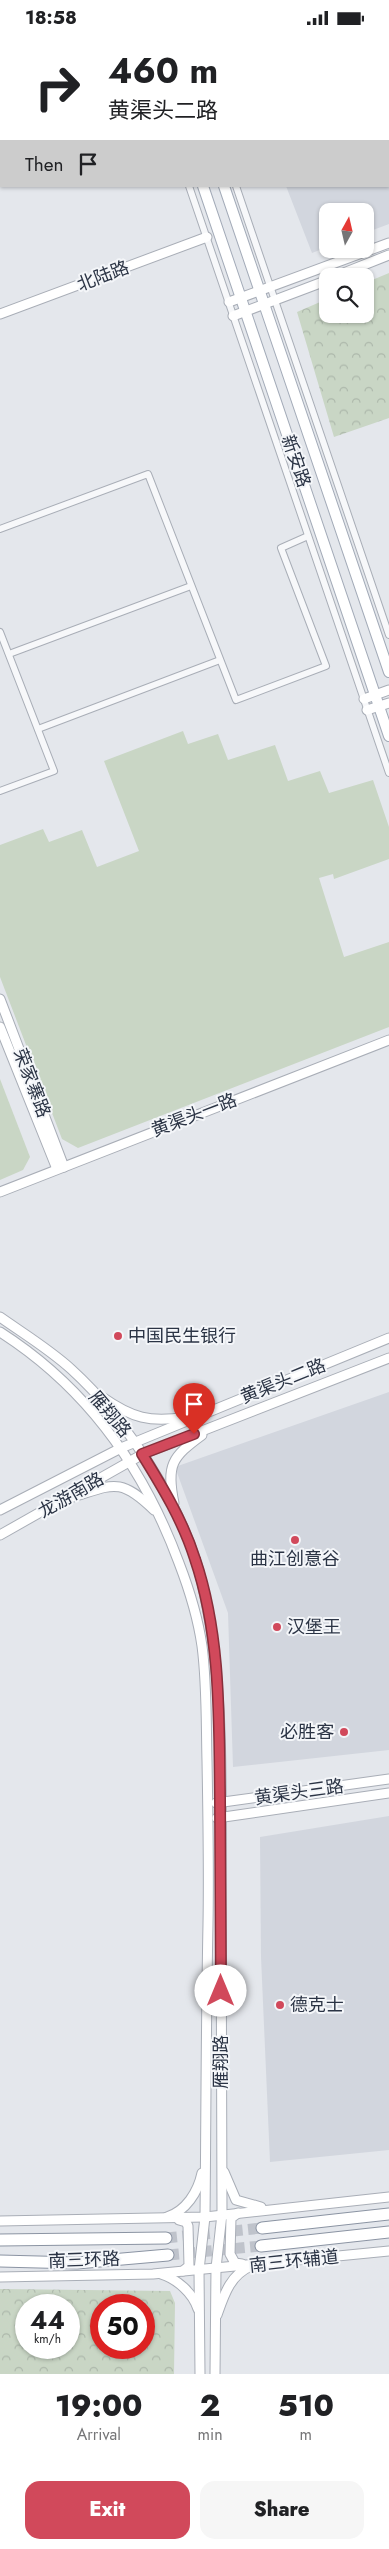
<!DOCTYPE html>
<html lang="en">
<head>
<meta charset="utf-8">
<style>
  body { margin:0; font-family:Jost,"Noto Sans SC",sans-serif; background:#f6f6f6; color:#202124; height:100vh; display:flex; flex-direction:column; font-size:19px; white-space:nowrap }
  * { box-sizing:border-box; margin:0 }
  p { font-size:16px; color:#757577 }
  .icon { flex:none; width:28px; height:28px; fill:none; stroke:currentColor; stroke-width:2; stroke-linecap:round; stroke-linejoin:round }
  .map { position:relative; height:2339px; overflow:hidden }
  .sheet { display:flex; flex-direction:column; background:#fff; flex:1 }
  .sheet>* { flex:none }
  .banner { position:absolute; left:0px; top:0px; width:390px; height:152px; box-shadow:0 1px 4px #0004; background:#fff; color:#202124; overflow:hidden }
  .needle { width:32px; rotate:8deg }
  .fabs { position:absolute; left:319px; top:168px; display:grid; gap:10px }
  .fabs a { display:grid; place-items:center; width:55px; height:55px; border-radius:10px; background:#fff; box-shadow:0 1px 4px #0004; font-size:25px }
  .speed { position:absolute; left:15px; top:2259px; display:flex; gap:10px; font-size:25px; font-weight:700; text-align:center }
  .speed>* { display:grid; place-content:center; width:65px; height:65px; border-radius:50%; background:#fff; box-shadow:0 1px 4px #0004; line-height:1 }
  .speed small { font-size:12px; font-weight:400 }
  .speed .limit { border:8px solid #d22; background:#fff; color:#111 }
  .pin { position:absolute; display:grid; place-items:center; width:42px; height:42px; color:#fff; margin:-51px -21px; border-radius:50% 50% 50% 0; rotate:-45deg; box-shadow:0 0 5px #0007 }
  .pin .icon { rotate:45deg }
  .me { position:absolute; width:55px; margin:-28px; rotate:0deg; stroke-linejoin:round; filter:drop-shadow(0 0 4px #0008) }
  .turn { display:flex; align-items:center; gap:18px; height:105px; padding:0 25px; font-size:22px }
  .turn .icon { width:65px; height:65px; stroke-width:2.5 }
  .turn b { display:block; font-size:35px; line-height:42px }
  .then { display:flex; align-items:center; height:48px; padding:0 25px; background:#0003; gap:10px; font-size:19px }
  .eta { display:flex; justify-content:space-evenly; align-items:center; height:85px; text-align:center }
  .eta b { font-size:30px; font-weight:800; line-height:35px }
  .primary-button { display:flex; gap:10px; margin-top:auto; padding:10px 25px }
  .primary-button a { flex:1; height:58px; border-radius:15px; background:#d1495b; color:#fff; font-size:20px; font-weight:800; line-height:58px; text-align:center }
  .primary-button a+a { background:#f6f6f6; color:#202124 }
  .status { display:flex; justify-content:space-between; align-items:center; height:35px; padding:0 25px; background:#fff; direction:ltr }
  .status svg { height:14px; fill:currentColor }
  .map>svg:first-child { display:block }
  .built { fill:#d2d6de }
  .grass { fill:#c9d6c5 }
  .forest { fill:url(#forest-crowns); fill-rule:evenodd }
  .lines { fill:none; stroke-linecap:round; stroke-linejoin:round }
  .highway-tunnel { stroke:#bfc3cb; stroke-width:11; stroke-dasharray:11 5.5; stroke-linecap:butt }
  .street-casing { stroke:#a9aeb7; stroke-width:8 }
  .secondary-casing { stroke:#a9aeb7; stroke-width:11 }
  .primary-casing { stroke:#a3abb8; stroke-width:12 }
  .highway-casing { stroke:#8b94a3; stroke-width:13 }
  .street { stroke:#f7f8fa; stroke-width:6 }
  .secondary { stroke:#fff; stroke-width:9 }
  .primary { stroke:#fff; stroke-width:10 }
  .highway { stroke:#fff; stroke-width:11 }
  .route-casing { stroke:#882f3b; stroke-width:12 }
  .route { stroke:#d1495b; stroke-width:9 }
  .poi-dot { fill:#d1495b; stroke:#f4f6f9; stroke-width:2 }
  .labels { text-anchor:middle; stroke-width:4; stroke-linejoin:round; paint-order:stroke }
  .street-label { font-size:18px; fill:#2b3445; stroke:#f4f6f9 }
  .poi-label { font-size:18px; fill:#2b3445; stroke:#f4f6f9; text-anchor:start }
</style>
</head>
<body>
<div class="status"><b>18:58</b><svg viewBox="0 0 49 12"><path d="M0 12V9h3v3zM5 12V6h3v6zM10 12V3h3v9zM15 12V0h3v12zM26 1h20v11H26zM47 4h2v5h-2z"/></svg></div>
<div class="map">
<svg width="389" height="2339" viewBox="0 0 389 2339">
  <defs>
    <pattern id="forest-crowns" width="20" height="18" patternUnits="userSpaceOnUse" patternTransform="scale(1.25)"><rect width="20" height="18" fill="#c9d6c5"/><path d="M2 6a3 3 0 1 1 6 0M12 15a3 3 0 1 1 6 0" fill="none" stroke="#adb8ab"/></pattern>
  </defs>
  <rect width="100%" height="100%" fill="#e4e7ec"/>
  <g class="built">
    <polygon points="228,0 389,0 389,189 365,198 365,176 328,176 327,212 312,218 286,151 389,151 389,1"/>
    <polygon points="389,1357 389,1715 233,1732 228,1578 175,1432"/>
    <polygon points="389,1781 389,2115 270,2127 261,1922 260,1802"/>
  </g>
  <g class="grass">
    <polygon points="183,696 188,709 218,699 228,725 275,710 288,746 320,736 329,758 373,745 389,792 389,824 334,844 333,839 319,843 344,922 389,907 389,992 78,1113 62,1104 0,942 0,810 43,794 49,807 82,795 97,832 139,816 104,726"/>
    <polygon points="0,1044 30,1122 23,1135 0,1145"/>
  </g>
  <g class="forest">
    <polygon points="389,238 389,383 334,402 297,277 327,264 328,279 365,279 365,248"/>
    <path d="M0 2254 170 2256 175 2268 174 2339H0ZM26 2270H69V2312H26ZM101 2270H144V2312H101Z"/>
  </g>
  <g class="lines">
    <g class="highway-tunnel">
      <polyline points="166,2203 262,2193"/>
      <polyline points="168,2220 261,2211"/>
    </g>
    <defs>
      <g id="street">
        <polyline points="138,0 139,1"/>
        <polyline points="185,0 185,1"/>
        <polyline points="189,151 389,738"/>
        <polyline points="236,151 389,600"/>
        <polyline points="0,494 148,439 236,665 326,631 281,513 308,501"/>
        <polyline points="0,597 54,736 0,756"/>
        <polyline points="9,619 191,551"/>
        <polyline points="38,694 220,625"/>
      </g>
      <g id="secondary">
        <polyline points="336,241 389,220"/>
        <polyline points="229,267 389,208"/>
        <polyline points="0,279 207,202"/>
        <polyline points="233,281 328,245"/>
        <polyline points="364,664 389,655"/>
        <polyline points="367,675 389,668"/>
        <polyline points="0,964 64,1132"/>
        <polyline points="0,992 57,1134"/>
        <polyline points="0,1157 389,1005"/>
        <path d="M0 1282C24 1299 49 1314 71 1334 127 1385 183 1471 201 1544 225 1642 221 1746 221 1846 221 1957 221 2068 222 2179L216 2233 215 2339"/>
        <path d="M0 1297C86 1352 144 1433 179 1528 189 1554 198 1583 202 1611 207 1649 206 1688 207 1726 208 1781 209 1835 208 1889 206 1987 206 2085 205 2182L199 2235 200 2339"/>
        <path d="M102 1362C132 1383 150 1388 186 1382"/>
        <path d="M70 1463C113 1450 119 1441 154 1475"/>
        <path d="M174 1468C166 1430 172 1422 202 1400"/>
        <polyline points="0,1475 121,1413 389,1303"/>
        <polyline points="0,1500 143,1419 389,1323"/>
        <polyline points="216,1768 389,1744"/>
        <polyline points="217,1783 389,1758"/>
        <polyline points="224,2137 236,2165 261,2172"/>
        <polyline points="238,2178 231,2183 230,2219 235,2228 242,2229"/>
        <path d="M167 2182C186 2176 198 2157 202 2138"/>
        <polyline points="179,2185 186,2187 188,2191 189,2231 183,2236"/>
        <polyline points="0,2186 205,2182 389,2162"/>
        <path d="M161 2239C177 2244 193 2258 198 2274"/>
        <polyline points="0,2242 153,2239 389,2216"/>
        <path d="M217 2280C224 2260 230 2240 251 2231"/>
      </g>
      <g id="primary">
        <polyline points="150,0 150,1"/>
        <polyline points="171,0 171,1"/>
        <polyline points="203,151 389,701"/>
        <polyline points="224,151 389,637"/>
      </g>
      <g id="highway">
        <polyline points="262,2193 389,2179"/>
        <polyline points="0,2205 166,2203"/>
        <polyline points="261,2211 389,2197"/>
        <polyline points="0,2226 77,2228 168,2220"/>
      </g>
    </defs>
    <use href="#street" class="street-casing"/>
    <use href="#secondary" class="secondary-casing"/>
    <use href="#primary" class="primary-casing"/>
    <use href="#highway" class="highway-casing"/>
    <use href="#street" class="street"/>
    <use href="#secondary" class="secondary"/>
    <use href="#primary" class="primary"/>
    <use href="#highway" class="highway"/>
  </g>
  <g class="lines">
    <defs>
      <path id="route" d="M194 1399 142 1419C163 1453 183 1486 195 1524 221 1600 219 1684 220 1763 220 1828 221 1892 221 1956"/>
    </defs>
    <use href="#route" class="route-casing"/>
    <use href="#route" class="route"/>
  </g>
  <g class="poi-dot">
    <circle cx="118" cy="1301" r="5"/>
    <circle cx="295" cy="1505" r="5"/>
    <circle cx="277" cy="1592" r="5"/>
    <circle cx="344" cy="1697" r="5"/>
    <circle cx="280" cy="1970" r="5"/>
  </g>
  <g class="labels">
    <g class="street-label">
      <text transform="translate(103 241) rotate(-21)" y="6">北陆路</text>
      <text transform="translate(296 426) rotate(71)" y="6">新安路</text>
      <text transform="translate(32 1048) rotate(69)" y="6">荣家寨路</text>
      <text transform="translate(194 1080) rotate(-21)" y="6">黄渠头一路</text>
      <text transform="translate(283 1346) rotate(-22)" y="6">黄渠头二路</text>
      <text transform="translate(110 1379) rotate(50)" y="6">雁翔路</text>
      <text transform="translate(71 1460) rotate(-30)" y="6">龙游南路</text>
      <text transform="translate(299 1757) rotate(-8)" y="6">黄渠头三路</text>
      <text transform="translate(221 2027) rotate(-90)" y="6">雁翔路</text>
      <text transform="translate(84 2225) rotate(-2)" y="6">南三环路</text>
      <text transform="translate(294 2226) rotate(-6)" y="6">南三环辅道</text>
    </g>
    <g class="poi-label">
      <text x="128" y="1307">中国民生银行</text>
      <text x="295" y="1530" text-anchor="middle">曲江创意谷</text>
      <text x="287" y="1598">汉堡王</text>
      <text x="334" y="1703" text-anchor="end">必胜客</text>
      <text x="290" y="1976">德克士</text>
    </g>
  </g>
</svg>
<div class="fabs">
<a><svg class="needle" viewBox="-14 -14 28 28"><path d="M0-13l5 13h-10z" fill="#e53935"/><path d="M0 13l5-13h-10z" fill="#757577"/></svg></a>
<a><svg class="icon" aria-label="search" viewBox="0 0 24 24"><circle cx="10" cy="10" r="6"/><path d="M15 15l6 6"/></svg></a>
</div>
<div class="speed"><div>44<small>km/h</small></div><div class="limit">50</div></div>
<div class="pin" style="left:194px;top:1399px;background:#d93025"><svg class="icon" aria-label="arrive" viewBox="0 0 24 24"><path d="M6 21V4h12l-3 4 3 4H6"/></svg></div>
<svg class="me" style="left:221px;top:1956px" viewBox="-20 -20 40 40"><circle r="19" fill="#fff"/><path d="M0-13L10 11 0 6-10 11z" fill="#d1495b"/></svg>
<div class="banner">
<div class="turn"><svg class="icon" aria-label="right" viewBox="0 0 24 24"><path d="M7 20v-9h11M14 6l5 5-5 5"/></svg><div><b>460 m</b>黄渠头二路</div></div>
<div class="then">Then<svg class="icon" aria-label="arrive" viewBox="0 0 24 24"><path d="M6 21V4h12l-3 4 3 4H6"/></svg></div>
</div>
</div>
<section class="sheet">
<div class="eta">
<div><b>19:00</b><p>Arrival</p></div>
<div><b>2</b><p>min</p></div>
<div><b>510</b><p>m</p></div>
</div>
<div class="primary-button"><a>Exit</a><a>Share</a></div>
</section>
</body>
</html>
